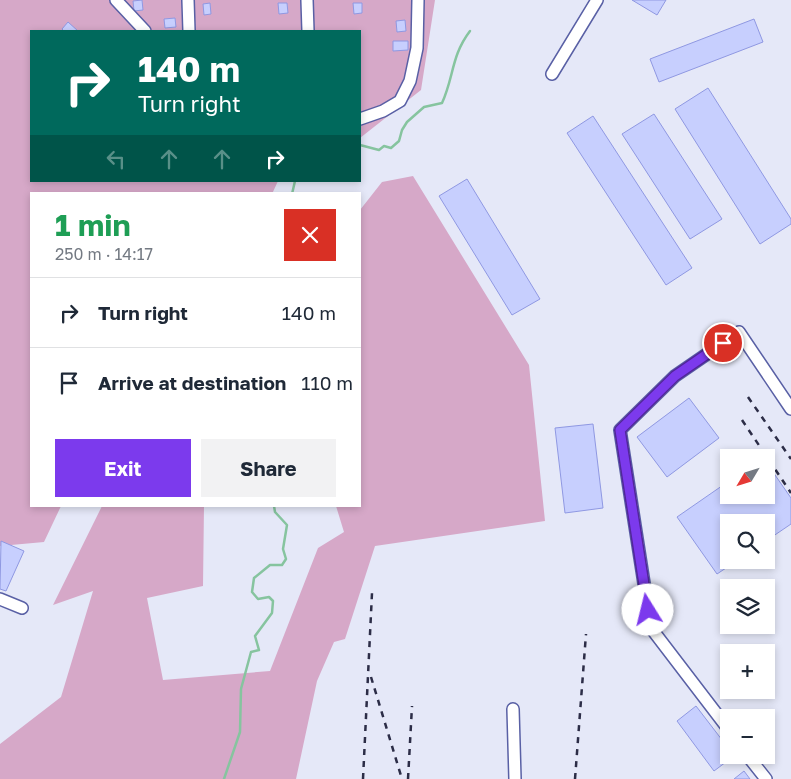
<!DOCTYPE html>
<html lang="en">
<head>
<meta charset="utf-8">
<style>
  body { margin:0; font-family:"Golos Text",sans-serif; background:#f2f2f3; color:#1f2937; height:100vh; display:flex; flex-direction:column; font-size:19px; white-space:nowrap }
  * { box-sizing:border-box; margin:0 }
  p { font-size:16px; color:#747a83 }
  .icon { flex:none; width:28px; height:28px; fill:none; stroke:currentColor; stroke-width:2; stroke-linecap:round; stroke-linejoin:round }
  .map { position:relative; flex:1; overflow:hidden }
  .panel { position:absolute; left:30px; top:192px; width:331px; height:315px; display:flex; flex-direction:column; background:#fff; border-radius:0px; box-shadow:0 2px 8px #0003 }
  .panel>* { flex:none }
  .hud { position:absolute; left:30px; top:30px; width:331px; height:152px; border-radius:0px; box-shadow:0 2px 8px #0003; background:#00695c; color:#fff; overflow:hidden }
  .needle { width:32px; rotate:232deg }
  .controls { position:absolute; left:720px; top:449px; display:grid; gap:10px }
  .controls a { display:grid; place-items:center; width:55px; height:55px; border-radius:0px; background:#fff; box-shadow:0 2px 8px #0003; font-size:25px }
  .pin { position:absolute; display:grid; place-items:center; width:42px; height:42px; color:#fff; margin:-21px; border:2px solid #fff; border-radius:50%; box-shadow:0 1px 5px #0007 }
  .me { position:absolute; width:55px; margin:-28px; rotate:351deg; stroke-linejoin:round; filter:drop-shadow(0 0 4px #0008) }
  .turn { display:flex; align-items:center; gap:18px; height:105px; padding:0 25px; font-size:22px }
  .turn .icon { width:65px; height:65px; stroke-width:2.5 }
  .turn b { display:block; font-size:35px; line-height:42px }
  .lanes { display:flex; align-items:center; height:48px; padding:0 25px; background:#0003; justify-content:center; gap:25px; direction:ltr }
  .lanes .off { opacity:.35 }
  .round { display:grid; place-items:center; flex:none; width:52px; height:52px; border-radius:0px; background:#f2f2f3 }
  .overview { display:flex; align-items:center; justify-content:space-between; height:85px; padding:0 25px }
  h1 { font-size:30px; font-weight:700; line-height:38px; color:#1e9e55 }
  .cta { display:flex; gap:10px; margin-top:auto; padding:10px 25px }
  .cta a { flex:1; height:58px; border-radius:0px; background:#7c3aed; color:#fff; font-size:20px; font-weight:700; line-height:58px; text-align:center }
  .cta a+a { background:#f2f2f3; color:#1f2937 }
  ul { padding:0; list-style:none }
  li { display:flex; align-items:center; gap:15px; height:70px; padding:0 25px; border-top:1px solid #e0e1e3 }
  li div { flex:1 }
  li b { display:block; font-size:19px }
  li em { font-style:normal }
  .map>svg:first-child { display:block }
  .green { fill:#d6a8c8 }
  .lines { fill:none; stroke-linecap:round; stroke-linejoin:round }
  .stream { stroke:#86c49f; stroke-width:2.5 }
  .building { fill:#c7cffe; stroke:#8f98e2 }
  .minor-casing { stroke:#5960a5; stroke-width:14 }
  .minor { stroke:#fff; stroke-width:11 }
  .rail { stroke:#2c2d47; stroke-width:2.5; stroke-dasharray:6 6; stroke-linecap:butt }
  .route-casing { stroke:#51269a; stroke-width:12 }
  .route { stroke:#7c3aed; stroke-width:9 }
</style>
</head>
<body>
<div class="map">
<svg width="791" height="779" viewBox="0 0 791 779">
  <rect width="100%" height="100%" fill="#e5e8f8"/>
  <g class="green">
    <polygon points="0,0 435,0 421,90 360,138 360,31 31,31 31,181 278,181 272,194 31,194 31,506 61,506 44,542 0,546"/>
    <polygon points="413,176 529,365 545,521 375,546 345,639 334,642 317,681 296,779 0,779 0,744 61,697 93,591 53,605 102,506 204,506 203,586 147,598 163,680 270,671 318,548 344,532 336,506 360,506 360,210 382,182"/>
  </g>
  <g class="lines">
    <g class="stream">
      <path d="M360 145 379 150 384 146 391 148 399 141 402 130 407 122 424 107 442 103C454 77 451 56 470 31"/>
      <polyline points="292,194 295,181"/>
      <polyline points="224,779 240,732 241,689 251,652 259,650 255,636 272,613 273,601 269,597 258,599 252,592 254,578 270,565 282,565 286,559 283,549 287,525 275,512 274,506"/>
    </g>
  </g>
  <g class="building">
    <polygon points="142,0 143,10 134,11 133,1"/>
    <polygon points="632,0 666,0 657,15"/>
    <polygon points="210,3 211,14 204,15 203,4"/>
    <polygon points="278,3 287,3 288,13 279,14"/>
    <polygon points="353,3 362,3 362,13 354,14"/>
    <polygon points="175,18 176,27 165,28 164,19"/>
    <polygon points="754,19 763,42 659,82 650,59"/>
    <polygon points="405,20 406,31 397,32 396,21"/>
    <polygon points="68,22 78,31 64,31 62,29"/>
    <polygon points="393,41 408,41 408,50 393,51"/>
    <polygon points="708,88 791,219 791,224 760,244 675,109"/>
    <polygon points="654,114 722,219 690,239 622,134"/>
    <polygon points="593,116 692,268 666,285 567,133"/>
    <polygon points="467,179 540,299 512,315 439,196"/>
    <polygon points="689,398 719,438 667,477 637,437"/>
    <polygon points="593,424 603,508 565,513 555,428"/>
    <polygon points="766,462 791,498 791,524 766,541 766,522 729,522 729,560 738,560 717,574 677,517 729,481 729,495 766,495"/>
    <polygon points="1,541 24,551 6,591 0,589"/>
    <polygon points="696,706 729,749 729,755 734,756 714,771 677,721"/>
    <polygon points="744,771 750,779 734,779"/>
  </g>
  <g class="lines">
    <defs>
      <g id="minor">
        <polyline points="116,0 145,31"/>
        <polyline points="188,0 189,31"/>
        <polyline points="307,0 308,31"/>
        <polyline points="552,74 597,0"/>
        <polyline points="360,119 383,111 400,101 410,81 417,48 418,0"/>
        <polyline points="0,599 22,608"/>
        <polyline points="513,709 515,779"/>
        <polyline points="729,730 651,628 620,430 675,376 739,332 791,409"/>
        <polyline points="747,755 766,779"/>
      </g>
    </defs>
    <use href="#minor" class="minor-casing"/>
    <use href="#minor" class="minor"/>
    <g class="rail">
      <polyline points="748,397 791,459"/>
      <polyline points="742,420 791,493"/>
      <polyline points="371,677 402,779"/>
      <polyline points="363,779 372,593"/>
      <polyline points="408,779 412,706"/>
      <polyline points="575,779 586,634"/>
    </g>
  </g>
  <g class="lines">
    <defs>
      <polyline id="route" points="648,610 620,430 675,376 723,343"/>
    </defs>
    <use href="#route" class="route-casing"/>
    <use href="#route" class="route"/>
  </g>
</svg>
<div class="controls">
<a><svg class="needle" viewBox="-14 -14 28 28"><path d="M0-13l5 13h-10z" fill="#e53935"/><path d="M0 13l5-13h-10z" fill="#747a83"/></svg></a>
<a><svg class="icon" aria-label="search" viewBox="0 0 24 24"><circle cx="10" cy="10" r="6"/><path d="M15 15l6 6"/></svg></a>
<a><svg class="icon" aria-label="layers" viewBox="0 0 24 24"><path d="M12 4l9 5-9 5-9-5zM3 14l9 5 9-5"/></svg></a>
<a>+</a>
<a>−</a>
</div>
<div class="pin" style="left:723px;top:343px;background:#d93025"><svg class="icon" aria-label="arrive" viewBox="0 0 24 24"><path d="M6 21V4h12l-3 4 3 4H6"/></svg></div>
<svg class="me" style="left:648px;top:610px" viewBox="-20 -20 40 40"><circle r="19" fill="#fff"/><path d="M0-13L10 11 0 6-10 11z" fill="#7c3aed"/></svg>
<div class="hud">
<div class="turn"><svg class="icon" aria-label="right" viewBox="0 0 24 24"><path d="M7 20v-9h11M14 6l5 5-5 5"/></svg><div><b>140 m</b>Turn right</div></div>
<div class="lanes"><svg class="icon off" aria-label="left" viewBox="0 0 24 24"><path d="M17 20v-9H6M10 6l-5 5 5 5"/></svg><svg class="icon off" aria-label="ahead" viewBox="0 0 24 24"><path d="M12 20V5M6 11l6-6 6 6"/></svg><svg class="icon off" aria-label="ahead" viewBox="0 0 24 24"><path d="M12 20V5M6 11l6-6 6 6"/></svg><svg class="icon" aria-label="right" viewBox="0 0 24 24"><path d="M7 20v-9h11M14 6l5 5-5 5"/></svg></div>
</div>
<section class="panel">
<div class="overview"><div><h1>1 min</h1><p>250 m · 14:17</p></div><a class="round" style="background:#d93025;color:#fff"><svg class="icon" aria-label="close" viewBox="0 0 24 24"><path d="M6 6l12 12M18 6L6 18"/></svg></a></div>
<ul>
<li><svg class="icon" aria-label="right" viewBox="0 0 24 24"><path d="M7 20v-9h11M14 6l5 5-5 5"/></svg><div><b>Turn right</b></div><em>140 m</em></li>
<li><svg class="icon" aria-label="arrive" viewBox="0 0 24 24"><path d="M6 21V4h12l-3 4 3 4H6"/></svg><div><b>Arrive at destination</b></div><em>110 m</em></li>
</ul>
<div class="cta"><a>Exit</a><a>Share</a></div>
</section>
</div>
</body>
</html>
